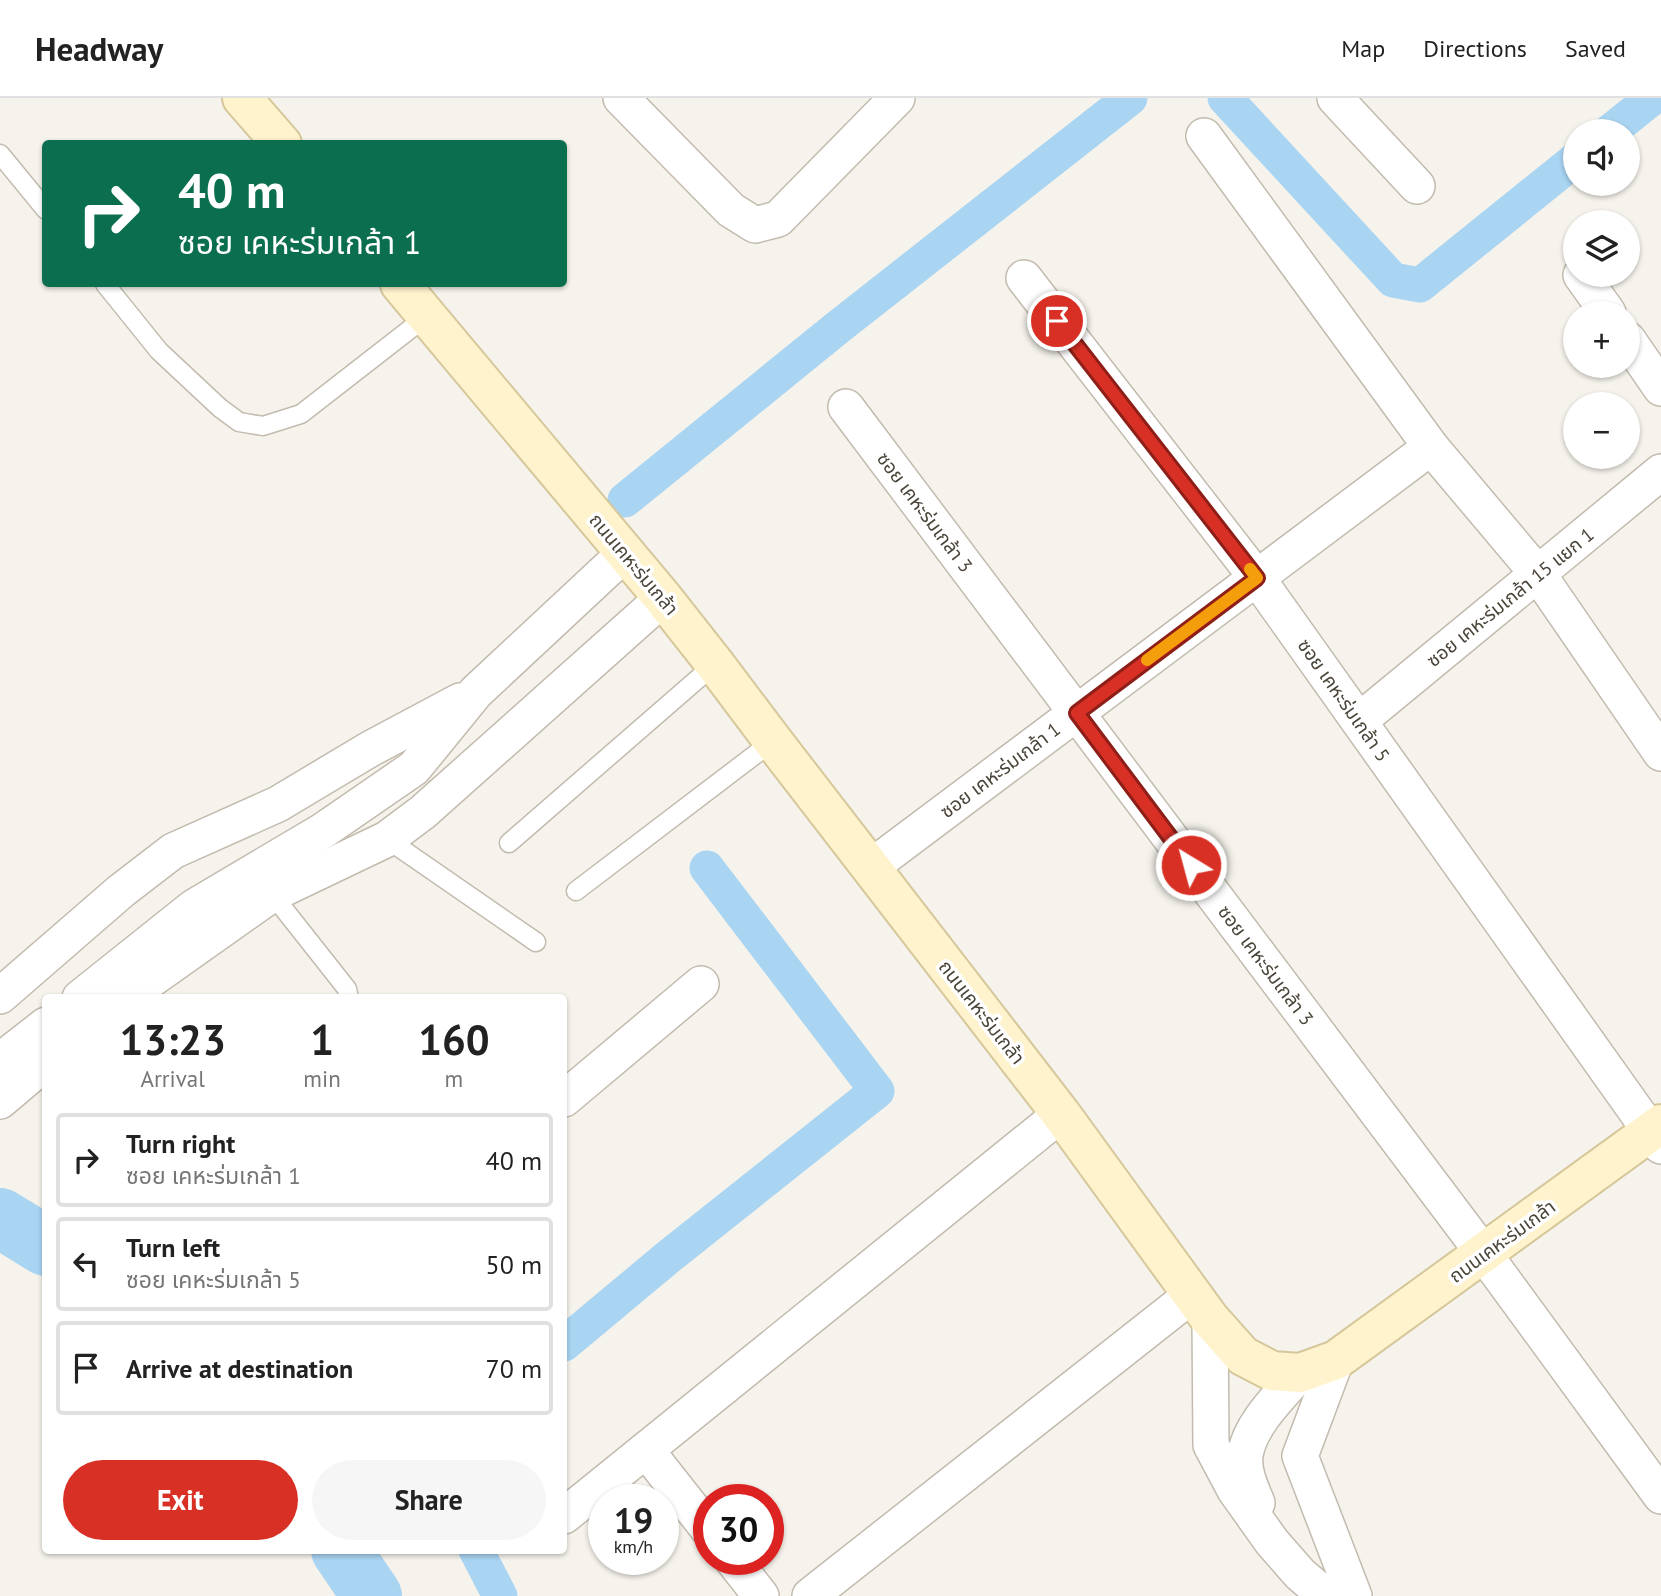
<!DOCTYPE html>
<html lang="en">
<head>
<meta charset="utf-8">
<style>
  body { margin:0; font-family:"PT Sans","Noto Sans Thai",sans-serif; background:#f6f6f6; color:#222; height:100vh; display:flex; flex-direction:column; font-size:26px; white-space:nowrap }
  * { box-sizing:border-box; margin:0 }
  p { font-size:23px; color:#767676 }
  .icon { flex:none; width:38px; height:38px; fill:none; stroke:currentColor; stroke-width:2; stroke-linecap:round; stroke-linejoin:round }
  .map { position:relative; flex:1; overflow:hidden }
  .side { position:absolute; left:42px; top:896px; width:525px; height:560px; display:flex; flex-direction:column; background:#fff; border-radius:7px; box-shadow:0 2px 5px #0004 }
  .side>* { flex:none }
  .top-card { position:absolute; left:42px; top:42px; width:525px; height:147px; border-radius:7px; box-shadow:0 2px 5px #0004; background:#0b6e4f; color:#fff; overflow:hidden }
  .buttons { position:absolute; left:1563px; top:21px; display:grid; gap:14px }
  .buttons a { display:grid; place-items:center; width:77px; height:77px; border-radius:50%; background:#fff; box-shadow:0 2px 5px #0004; font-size:35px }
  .speed { position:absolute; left:588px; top:1386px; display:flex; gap:14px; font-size:35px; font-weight:700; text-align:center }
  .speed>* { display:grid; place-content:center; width:91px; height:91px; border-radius:50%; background:#fff; box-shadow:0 2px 5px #0004; line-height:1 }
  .speed small { font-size:18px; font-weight:400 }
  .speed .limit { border:10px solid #d22; background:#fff; color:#111 }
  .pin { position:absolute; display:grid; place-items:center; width:60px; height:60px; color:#fff; margin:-30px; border:4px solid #fff; border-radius:50%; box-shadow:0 2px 7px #0007 }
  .me { position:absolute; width:77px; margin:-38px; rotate:323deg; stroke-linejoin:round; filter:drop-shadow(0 0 5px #0008) }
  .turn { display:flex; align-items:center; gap:24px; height:147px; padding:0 21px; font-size:32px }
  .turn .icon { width:91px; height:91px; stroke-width:2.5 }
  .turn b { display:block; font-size:49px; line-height:60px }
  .eta { display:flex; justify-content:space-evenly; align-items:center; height:119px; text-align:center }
  .eta b { font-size:42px; font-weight:800; line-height:49px }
  .action { display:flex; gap:14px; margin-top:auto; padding:14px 21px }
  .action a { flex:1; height:80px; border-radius:42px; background:#d93025; color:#fff; font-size:28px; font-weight:800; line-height:80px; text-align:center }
  .action a+a { background:#f6f6f6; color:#222 }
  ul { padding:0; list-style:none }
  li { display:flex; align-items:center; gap:21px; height:94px; margin:0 14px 10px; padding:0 7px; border:4px solid #e0e0e0; border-radius:7px }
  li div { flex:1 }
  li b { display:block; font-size:26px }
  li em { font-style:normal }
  header { display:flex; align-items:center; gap:42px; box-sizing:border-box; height:98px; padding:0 35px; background:#fff; border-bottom:2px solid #e0e0e0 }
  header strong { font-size:33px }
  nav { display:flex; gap:38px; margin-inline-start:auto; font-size:24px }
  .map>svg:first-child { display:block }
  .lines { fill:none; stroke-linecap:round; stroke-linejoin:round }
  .canal { stroke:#a9d4f2; stroke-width:35 }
  .river { stroke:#a9d4f2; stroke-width:60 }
  .lane-casing { stroke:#c2bbae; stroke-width:21 }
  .street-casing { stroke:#c2bbae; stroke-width:38 }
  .secondary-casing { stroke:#d6c79b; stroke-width:42 }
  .lane { stroke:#fff; stroke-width:18 }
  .street { stroke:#fff; stroke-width:35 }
  .secondary { stroke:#fff3cd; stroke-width:38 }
  .route-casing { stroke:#8d1f18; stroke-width:18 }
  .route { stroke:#d93025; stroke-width:12 }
  .slow { stroke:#f59e0b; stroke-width:12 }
  .labels { text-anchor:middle; stroke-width:7; stroke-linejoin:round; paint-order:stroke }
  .street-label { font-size:19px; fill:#4b4439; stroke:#fff }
</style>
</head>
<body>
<header>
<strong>Headway</strong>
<nav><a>Map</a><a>Directions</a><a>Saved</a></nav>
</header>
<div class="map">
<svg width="1661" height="1498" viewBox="0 0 1661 1498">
  <rect width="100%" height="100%" fill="#f6f3ec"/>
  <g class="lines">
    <g class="canal">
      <polyline points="1225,0 1393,182 1420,187 1575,62"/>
      <polyline points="1611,33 1652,0"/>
      <polyline points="625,402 837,230 1130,0"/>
      <polyline points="564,1246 667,1160 877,993 707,770"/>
      <polyline points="476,1452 500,1498"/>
    </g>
    <g class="river">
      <polyline points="0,1120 46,1148"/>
      <polyline points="341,1452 372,1498"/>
    </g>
    <defs>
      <g id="lane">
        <polyline points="0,56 46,112"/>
        <polyline points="105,186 159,253 220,310 239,324 263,328 301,316 427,218"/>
        <polyline points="387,741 536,844"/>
        <polyline points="509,745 715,566"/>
        <polyline points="576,793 773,643"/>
        <polyline points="272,796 347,891 349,900"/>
      </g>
      <g id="street">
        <polyline points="621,0 731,112 755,127 778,121 897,0"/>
        <polyline points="1335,0 1417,88"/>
        <polyline points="1204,38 1431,349 1538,476 1661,655"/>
        <polyline points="1581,177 1608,215"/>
        <polyline points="1024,180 1257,480 1661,1048"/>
        <polyline points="1628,242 1661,290"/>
        <polyline points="846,309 1484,1156 1661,1398"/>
        <polyline points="1359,623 1661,374"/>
        <polyline points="871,769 1431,349"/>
        <polyline points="0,898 121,793 173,753 278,706 370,651 460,603"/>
        <polyline points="80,900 194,809 324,732 414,670 476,594 625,455"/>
        <polyline points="125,900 272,796 387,741 423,714 663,500"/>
        <polyline points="0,963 46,927"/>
        <polyline points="564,1001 701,886"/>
        <polyline points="0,1003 46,964"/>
        <polyline points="1210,1221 1211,1347 1235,1392 1272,1444 1300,1476 1326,1498"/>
        <polyline points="1336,1262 1300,1358 1354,1498"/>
        <polyline points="646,1352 709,1432"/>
        <path d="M1257 1405C1251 1390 1243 1374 1245 1357 1250 1326 1280 1298 1300 1275"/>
        <polyline points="564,1418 1061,1016"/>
        <polyline points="732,1461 761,1498"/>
        <polyline points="810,1498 1193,1196"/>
      </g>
      <g id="secondary">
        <polyline points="242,0 282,46"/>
        <polyline points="400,186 663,500 715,566 773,643 1061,1016 1210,1221 1243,1258 1272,1273 1300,1275 1336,1262 1661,1026"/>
      </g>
    </defs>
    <use href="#lane" class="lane-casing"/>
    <use href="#street" class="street-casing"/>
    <use href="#secondary" class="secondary-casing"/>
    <use href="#lane" class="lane"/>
    <use href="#street" class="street"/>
    <use href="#secondary" class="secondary"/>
  </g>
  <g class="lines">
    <defs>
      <polyline id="route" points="1057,223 1257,480 1077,615 1191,767"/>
    </defs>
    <use href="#route" class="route-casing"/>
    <use href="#route" class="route"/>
    <polyline class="slow" points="1147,562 1257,480 1250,471"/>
  </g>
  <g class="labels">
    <g class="street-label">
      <text transform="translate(925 414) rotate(53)" y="7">ซอย เคหะร่มเกล้า 3</text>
      <text transform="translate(634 466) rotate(50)" y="7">ถนนเคหะร่มเกล้า</text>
      <text transform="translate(1510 499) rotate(-39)" y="7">ซอย เคหะร่มเกล้า 15 แยก 1</text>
      <text transform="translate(1344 602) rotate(55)" y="7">ซอย เคหะร่มเกล้า 5</text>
      <text transform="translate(1000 672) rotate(-37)" y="7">ซอย เคหะร่มเกล้า 1</text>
      <text transform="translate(1266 867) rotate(53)" y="7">ซอย เคหะร่มเกล้า 3</text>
      <text transform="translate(982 914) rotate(52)" y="7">ถนนเคหะร่มเกล้า</text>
      <text transform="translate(1502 1143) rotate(-36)" y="7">ถนนเคหะร่มเกล้า</text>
    </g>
  </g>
</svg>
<div class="buttons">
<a><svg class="icon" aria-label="sound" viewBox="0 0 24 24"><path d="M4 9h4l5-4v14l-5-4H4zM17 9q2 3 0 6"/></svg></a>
<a><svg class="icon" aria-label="layers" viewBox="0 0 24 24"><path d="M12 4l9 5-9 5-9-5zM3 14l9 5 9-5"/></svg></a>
<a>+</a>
<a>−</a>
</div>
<div class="speed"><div>19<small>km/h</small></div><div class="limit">30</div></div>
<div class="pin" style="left:1057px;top:223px;background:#d93025"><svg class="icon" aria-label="arrive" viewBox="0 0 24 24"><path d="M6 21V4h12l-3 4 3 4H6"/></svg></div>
<svg class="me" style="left:1191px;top:767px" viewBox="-20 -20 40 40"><circle r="17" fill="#d93025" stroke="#fff" stroke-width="3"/><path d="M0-11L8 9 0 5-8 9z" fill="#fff"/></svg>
<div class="top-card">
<div class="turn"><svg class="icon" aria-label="right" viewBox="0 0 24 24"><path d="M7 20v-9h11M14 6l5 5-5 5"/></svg><div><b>40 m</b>ซอย เคหะร่มเกล้า 1</div></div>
</div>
<section class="side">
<div class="eta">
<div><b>13:23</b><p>Arrival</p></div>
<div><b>1</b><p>min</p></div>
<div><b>160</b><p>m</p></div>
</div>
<ul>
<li><svg class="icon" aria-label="right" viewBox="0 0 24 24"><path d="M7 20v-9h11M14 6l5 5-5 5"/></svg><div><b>Turn right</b><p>ซอย เคหะร่มเกล้า 1</p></div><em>40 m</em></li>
<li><svg class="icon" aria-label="left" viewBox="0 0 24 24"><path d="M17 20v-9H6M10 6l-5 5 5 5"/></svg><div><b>Turn left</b><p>ซอย เคหะร่มเกล้า 5</p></div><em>50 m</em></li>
<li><svg class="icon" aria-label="arrive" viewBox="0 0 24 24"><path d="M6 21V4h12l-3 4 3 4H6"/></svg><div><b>Arrive at destination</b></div><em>70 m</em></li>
</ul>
<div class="action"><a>Exit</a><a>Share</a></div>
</section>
</div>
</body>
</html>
